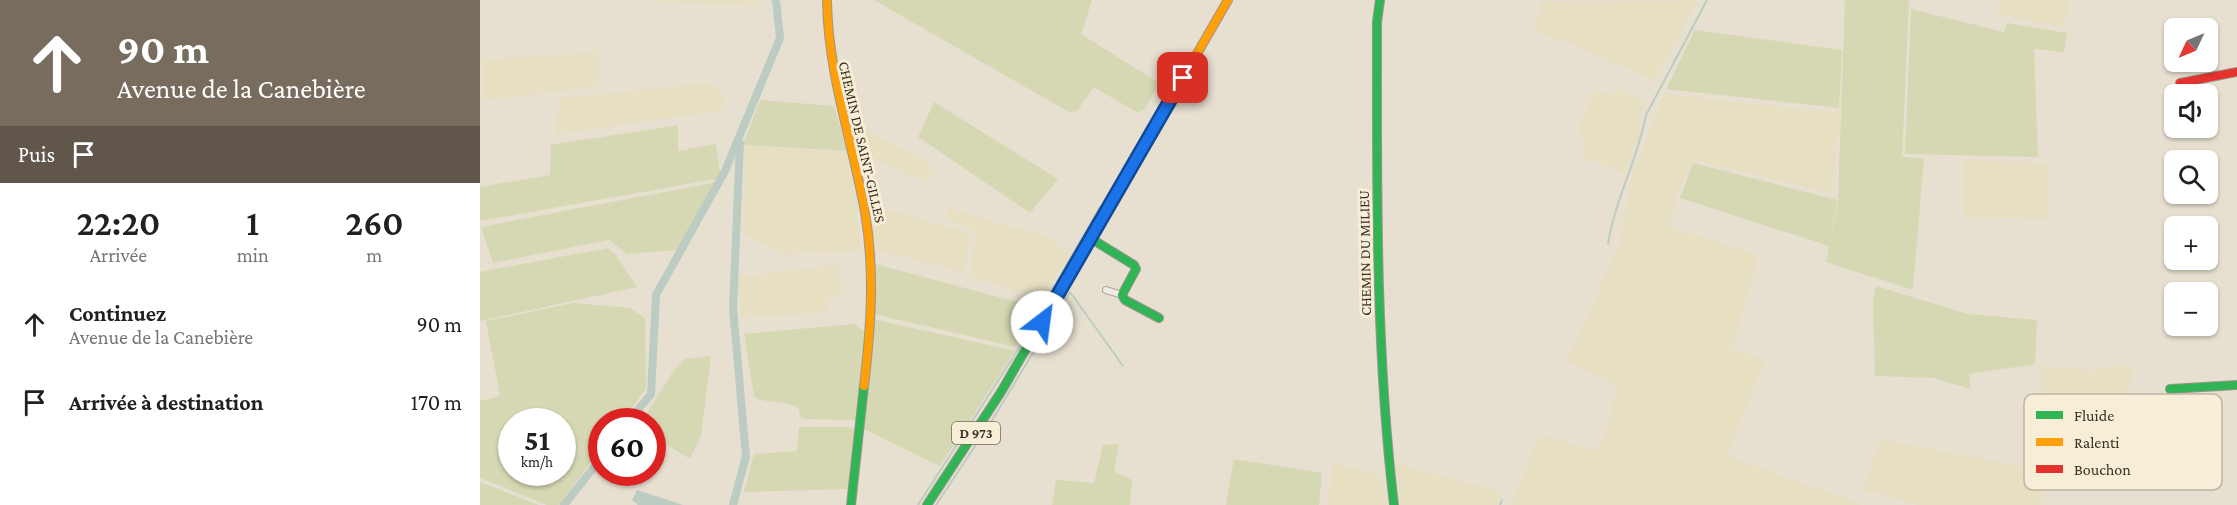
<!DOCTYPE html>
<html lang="fr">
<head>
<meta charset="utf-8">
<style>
  body { margin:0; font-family:"Crimson Pro",serif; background:#f6f6f6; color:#202124; height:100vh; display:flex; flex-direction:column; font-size:22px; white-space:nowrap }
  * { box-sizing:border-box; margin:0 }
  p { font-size:20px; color:#757577 }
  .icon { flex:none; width:33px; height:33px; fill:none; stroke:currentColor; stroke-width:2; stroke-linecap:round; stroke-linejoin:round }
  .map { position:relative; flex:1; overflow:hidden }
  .side { display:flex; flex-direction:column; background:#fff; width:480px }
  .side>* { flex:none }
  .guide { background:#786c5e; color:#fff; overflow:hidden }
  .needle { width:39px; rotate:226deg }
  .tools { position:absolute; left:1684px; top:18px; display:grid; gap:12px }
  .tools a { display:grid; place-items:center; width:54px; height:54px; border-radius:9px; background:#fff; box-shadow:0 2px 4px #0004; font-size:30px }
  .speed { position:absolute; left:18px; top:408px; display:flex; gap:12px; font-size:30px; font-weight:700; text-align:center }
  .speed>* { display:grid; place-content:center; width:78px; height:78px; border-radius:50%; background:#fff; box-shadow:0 2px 4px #0004; line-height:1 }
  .speed small { font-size:15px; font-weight:400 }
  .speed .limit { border:9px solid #d22; background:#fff; color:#111 }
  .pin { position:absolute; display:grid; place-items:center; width:51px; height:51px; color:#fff; margin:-26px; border-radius:12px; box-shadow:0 3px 9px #0006 }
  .me { position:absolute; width:66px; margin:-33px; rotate:30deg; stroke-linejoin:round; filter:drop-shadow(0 0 4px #0008) }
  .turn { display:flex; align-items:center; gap:21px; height:126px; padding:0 18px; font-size:27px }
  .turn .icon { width:78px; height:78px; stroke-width:2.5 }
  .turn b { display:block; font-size:42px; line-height:51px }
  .then { display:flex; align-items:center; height:57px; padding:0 18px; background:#0003; gap:12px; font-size:22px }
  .eta { display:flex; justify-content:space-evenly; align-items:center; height:102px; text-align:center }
  .eta b { font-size:36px; font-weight:600; line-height:42px }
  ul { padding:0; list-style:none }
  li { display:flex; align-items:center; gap:18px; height:78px; padding:0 18px }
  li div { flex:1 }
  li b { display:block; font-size:22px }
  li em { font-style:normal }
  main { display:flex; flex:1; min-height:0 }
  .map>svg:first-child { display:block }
  .farmland { fill:#e6dfc2 }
  .green { fill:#d6d7b3; fill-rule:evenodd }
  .water { fill:#bcccc2 }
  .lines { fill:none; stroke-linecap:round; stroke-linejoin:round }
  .stream { stroke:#bcccc2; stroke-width:2 }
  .canal { stroke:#bcccc2; stroke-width:8 }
  .street-casing { stroke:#ada599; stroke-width:8 }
  .fast-casing { stroke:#9c958a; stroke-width:10 }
  .slow-casing { stroke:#9c958a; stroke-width:10 }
  .jam-casing { stroke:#9c958a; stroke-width:10 }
  .street { stroke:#efebe3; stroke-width:6 }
  .fast { stroke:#30b455; stroke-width:8 }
  .slow { stroke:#ff9f0a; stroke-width:8 }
  .jam { stroke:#e5322d; stroke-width:8 }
  .route-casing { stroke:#114b97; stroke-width:15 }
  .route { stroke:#1a73e8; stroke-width:10 }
  .labels { text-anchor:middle; stroke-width:6; stroke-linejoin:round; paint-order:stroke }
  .shield { fill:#f7eed8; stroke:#756857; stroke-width:1.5 }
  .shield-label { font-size:14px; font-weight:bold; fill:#3d2e20 }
  .street-label { font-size:15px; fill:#3d2e20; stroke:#f7eed8 }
  .key { fill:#f7eed8; stroke:#bfb4a1; stroke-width:1.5 }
  .key-label { font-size:16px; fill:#3d2e20 }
</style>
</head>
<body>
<main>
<section class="side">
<div class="guide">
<div class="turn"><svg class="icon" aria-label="ahead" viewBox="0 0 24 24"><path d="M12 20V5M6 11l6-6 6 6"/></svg><div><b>90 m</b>Avenue de la Canebière</div></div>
<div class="then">Puis<svg class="icon" aria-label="arrive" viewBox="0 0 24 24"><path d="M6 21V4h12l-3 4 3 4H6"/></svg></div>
</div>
<div class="eta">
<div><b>22:20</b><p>Arrivée</p></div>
<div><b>1</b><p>min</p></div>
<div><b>260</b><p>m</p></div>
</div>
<ul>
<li><svg class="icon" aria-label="ahead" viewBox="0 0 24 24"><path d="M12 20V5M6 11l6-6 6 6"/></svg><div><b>Continuez</b><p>Avenue de la Canebière</p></div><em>90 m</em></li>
<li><svg class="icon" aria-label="arrive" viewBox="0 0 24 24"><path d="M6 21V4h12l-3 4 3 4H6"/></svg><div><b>Arrivée à destination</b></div><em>170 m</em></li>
</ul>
</section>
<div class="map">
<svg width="1757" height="505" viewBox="0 0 1757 505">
  <rect width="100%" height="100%" fill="#e7e0d1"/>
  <g class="farmland">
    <polygon points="146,0 276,0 278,6"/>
    <polygon points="1063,0 1067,2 1217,1 1175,80 1054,29"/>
    <polygon points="1519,0 1588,0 1585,28 1517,14"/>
    <polygon points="118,52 118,87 3,100 2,60"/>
    <polygon points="227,83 243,92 243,110 75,135 80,98"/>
    <polygon points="1114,89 1132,96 1137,89 1165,101 1157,125 1162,131 1145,174 1100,156 1107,138 1098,132"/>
    <polygon points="1184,94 1360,113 1352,193 1212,160 1197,194 1188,227 1279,255 1252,349 1285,360 1247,456 1383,505 1032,505 1059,434 1119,451 1139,385 1087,362 1139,246 1151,177"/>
    <polygon points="369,121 456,168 447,183 378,151"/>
    <polygon points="264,146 366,152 377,209 381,252 300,254 264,233"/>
    <polygon points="1482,160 1568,163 1570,219 1484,217"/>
    <polygon points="389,204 489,233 485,272 393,249"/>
    <polygon points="469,208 566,237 589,254 562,298 490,277 496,231 465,218"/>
    <polygon points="358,264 362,296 347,301 347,313 262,318 256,278"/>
    <polygon points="1567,366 1613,371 1621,367 1652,366 1642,441 1562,444 1559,428 1589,426 1596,421 1598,405 1563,401 1561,370"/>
    <polygon points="1400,440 1560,469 1562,505 1439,505 1384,490"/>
    <polygon points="852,463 902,475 906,505 848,505"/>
    <polygon points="916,464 1022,492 1017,505 922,505"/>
  </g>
  <g class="green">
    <polygon points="394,0 612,0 601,34 679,83 665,109 658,113 614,87 597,111 589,112"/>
    <polygon points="1365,0 1429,0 1422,157 1444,158 1433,290 1346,262 1358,200"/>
    <polygon points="1431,9 1524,32 1527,23 1587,33 1584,52 1554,49 1558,157 1425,154"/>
    <polygon points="1215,30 1362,50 1359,108 1186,89"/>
    <polygon points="280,100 354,106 367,151 263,145"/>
    <polygon points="454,102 578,179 550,213 438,137"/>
    <polygon points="198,125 198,151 236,144 241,178 0,221 0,187 70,175 71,145"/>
    <polygon points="1213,163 1357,200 1349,246 1200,198"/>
    <polygon points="237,182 197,250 147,254 129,240 13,263 1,227"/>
    <polygon points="128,248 136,255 157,287 0,321 0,272"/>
    <polygon points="395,264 548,305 556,311 536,347 394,314"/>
    <polygon points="1396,286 1488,314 1557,320 1555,364 1489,374 1491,389 1454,378 1395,376 1393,301"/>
    <path d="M93 303 150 308 165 318 166 389 141 421 122 422 121 448 79 505H67L0 478V401L20 396 6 321ZM32 422H82V472H32Z"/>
    <polygon points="393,319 535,351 460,466 382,428"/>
    <path d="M374 324 386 333 376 420 324 419 320 417 319 409C307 399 289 405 274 397L264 334Z"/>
    <polygon points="231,356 221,436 210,459 173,436 172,422 162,421 194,370 205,359"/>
    <polygon points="319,427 368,427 375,430 369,489 264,492 274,454 317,451"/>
    <polygon points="639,444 634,472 652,480 650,505 572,505 576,480 614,483 623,445"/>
    <polygon points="754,459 842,473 839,505 746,505"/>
    <polygon points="0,482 59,505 0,505"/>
  </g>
  <polygon class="water" points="157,490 203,505 158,505 152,500"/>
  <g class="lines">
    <g class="stream">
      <path d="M1128 244C1135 199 1158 159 1166 115L1227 0"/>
      <polyline points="438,505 534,356 620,207"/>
      <polyline points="456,505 511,422 590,292 643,366"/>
      <polyline points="1020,505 1022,500"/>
    </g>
    <g class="canal">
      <polyline points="148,422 171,394 176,295 245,171 300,38 296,0"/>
      <polyline points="84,505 122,457"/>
      <polyline points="253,505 266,456 253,309 260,143"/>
    </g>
    <defs>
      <polyline id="street" points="626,290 642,295"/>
      <g id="fast">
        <path d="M900 0 897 22C897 183 895 345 914 505"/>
        <polyline points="610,238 654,265 656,269 642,295 645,300 679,318"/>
        <polyline points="1690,389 1757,385"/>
        <polyline points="371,505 384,386"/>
        <polyline points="447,505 521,392 692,97"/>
      </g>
      <g id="slow">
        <path d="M347 0C348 74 372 140 385 212 395 270 391 328 384 386"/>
        <polyline points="692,97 748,0"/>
      </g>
      <polyline id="jam" points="1700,83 1757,72"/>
    </defs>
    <use href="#street" class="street-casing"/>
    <use href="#fast" class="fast-casing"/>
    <use href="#slow" class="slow-casing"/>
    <use href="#jam" class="jam-casing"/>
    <use href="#street" class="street"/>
    <use href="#fast" class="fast"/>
    <use href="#slow" class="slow"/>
    <use href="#jam" class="jam"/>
  </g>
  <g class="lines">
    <defs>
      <polyline id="route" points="562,322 703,78"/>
    </defs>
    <use href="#route" class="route-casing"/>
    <use href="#route" class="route"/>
  </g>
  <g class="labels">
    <rect class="shield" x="472" y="422" width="48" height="22" rx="4.5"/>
    <g class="shield-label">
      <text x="496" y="438">D 973</text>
    </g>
    <g class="street-label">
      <text transform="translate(382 142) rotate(77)" y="5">CHEMIN DE SAINT-GILLES</text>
      <text transform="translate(885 253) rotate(-91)" y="5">CHEMIN DU MILIEU</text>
    </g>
  </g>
  <rect x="1544" y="394" width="198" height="96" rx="9" class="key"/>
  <rect x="1556" y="411" width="27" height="8" fill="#30b455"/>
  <rect x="1556" y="438" width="27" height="8" fill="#ff9f0a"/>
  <rect x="1556" y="465" width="27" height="8" fill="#e5322d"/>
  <g class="key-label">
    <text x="1594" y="421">Fluide</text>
    <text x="1594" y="448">Ralenti</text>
    <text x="1594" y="475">Bouchon</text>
  </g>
</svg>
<div class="tools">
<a><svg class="needle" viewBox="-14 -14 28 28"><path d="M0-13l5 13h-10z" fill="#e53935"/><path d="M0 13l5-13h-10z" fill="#757577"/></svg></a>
<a><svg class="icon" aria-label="sound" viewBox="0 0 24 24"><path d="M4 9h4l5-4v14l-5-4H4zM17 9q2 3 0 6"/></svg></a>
<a><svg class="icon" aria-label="search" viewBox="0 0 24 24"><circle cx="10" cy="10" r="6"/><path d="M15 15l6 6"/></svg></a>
<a>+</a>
<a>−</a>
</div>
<div class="speed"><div>51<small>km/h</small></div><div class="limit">60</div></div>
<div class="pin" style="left:703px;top:78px;background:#d93025"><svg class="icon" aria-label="arrive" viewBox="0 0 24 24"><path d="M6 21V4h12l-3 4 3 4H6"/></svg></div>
<svg class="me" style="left:562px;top:322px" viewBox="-20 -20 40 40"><circle r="19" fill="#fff"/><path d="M0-13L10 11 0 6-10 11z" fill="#1a73e8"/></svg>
</div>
</main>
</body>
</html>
